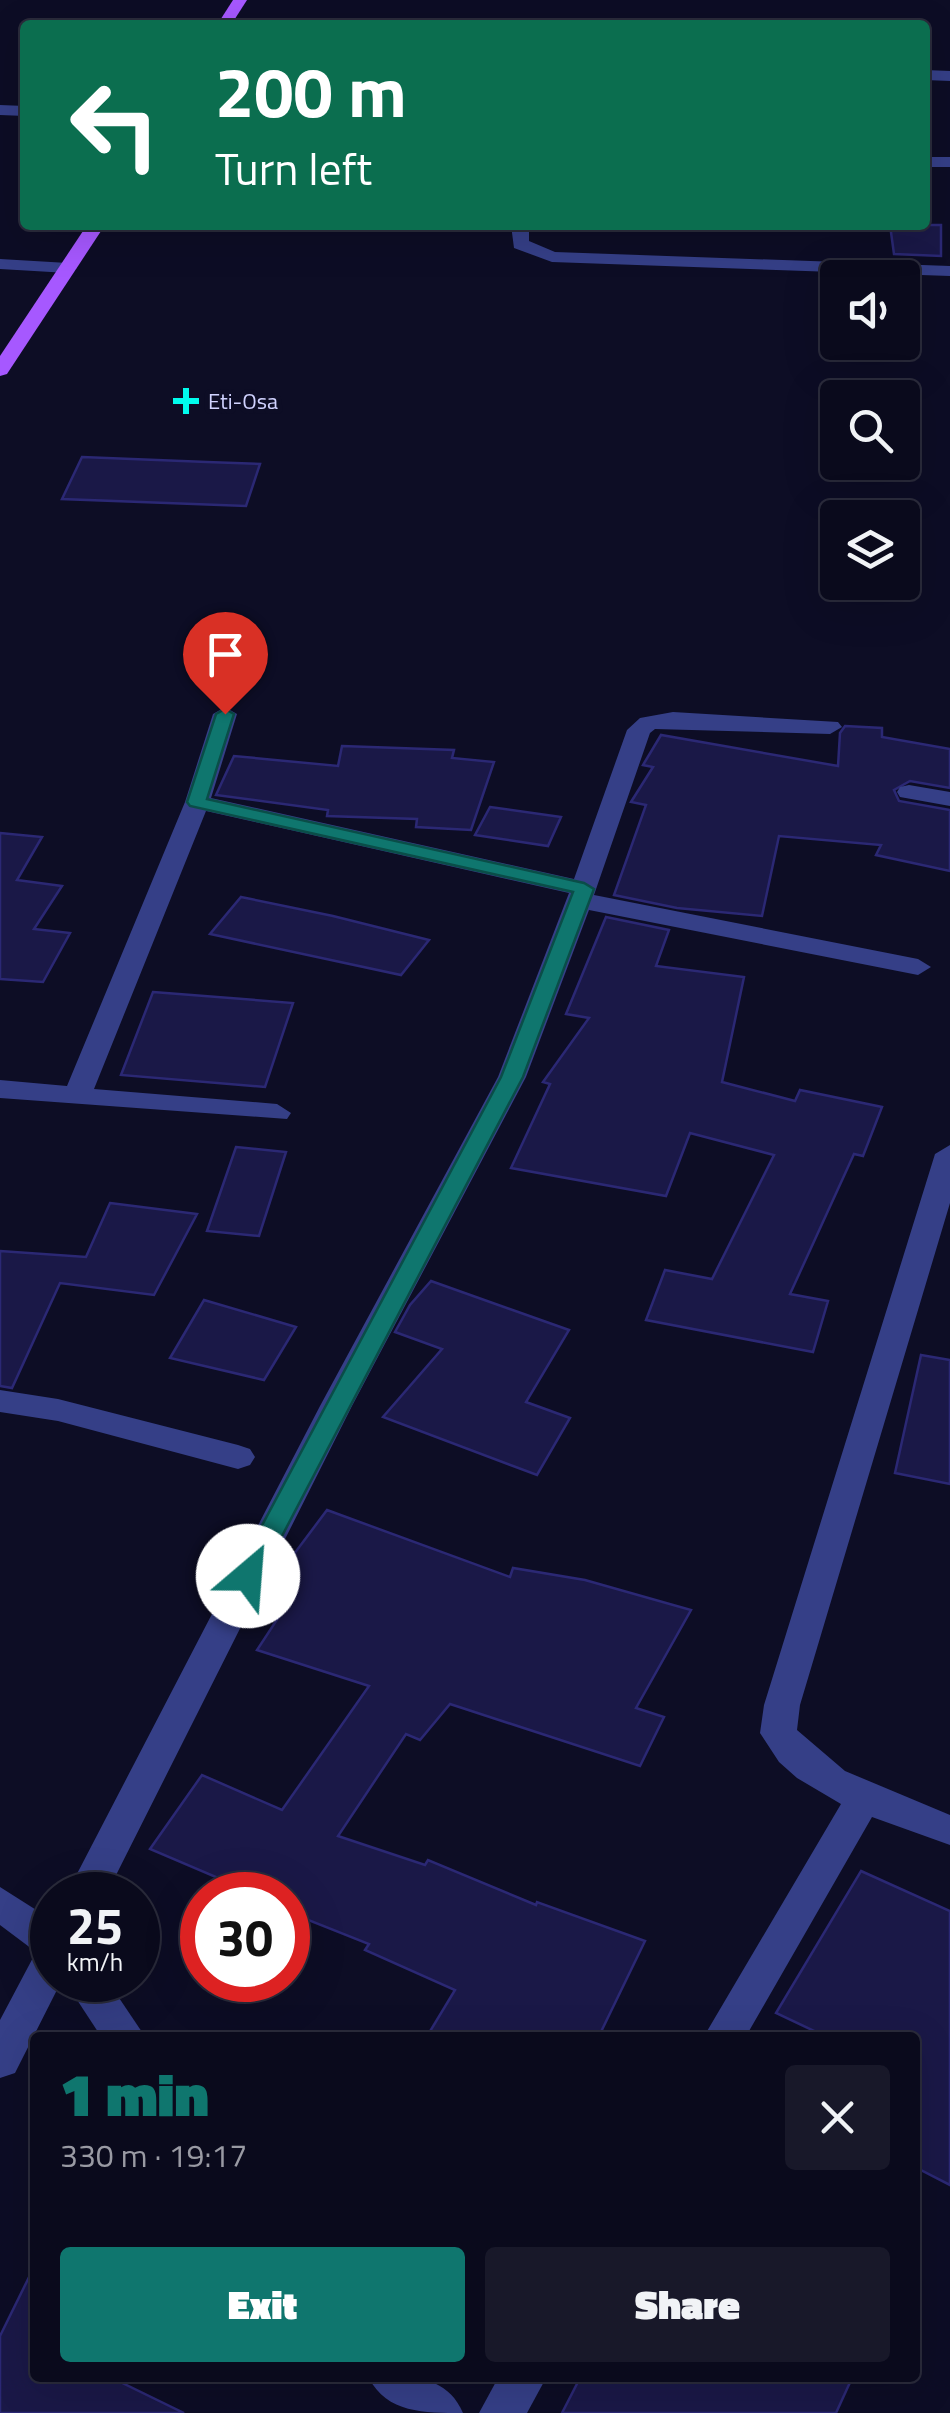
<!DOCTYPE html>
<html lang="en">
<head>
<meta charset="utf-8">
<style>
  body { margin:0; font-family:"Titillium Web",sans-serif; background:#181829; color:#f1f3f6; height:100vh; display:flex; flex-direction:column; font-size:38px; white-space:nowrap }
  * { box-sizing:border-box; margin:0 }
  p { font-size:32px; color:#999aa3 }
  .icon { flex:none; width:55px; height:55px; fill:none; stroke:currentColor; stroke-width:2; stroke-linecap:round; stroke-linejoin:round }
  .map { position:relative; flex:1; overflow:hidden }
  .drawer { position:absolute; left:30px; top:2032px; width:890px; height:350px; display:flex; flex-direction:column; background:#0a0a1c; border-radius:10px; box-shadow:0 10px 40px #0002,0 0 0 2px #2a2b3b }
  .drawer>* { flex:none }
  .top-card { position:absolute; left:20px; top:20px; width:910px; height:210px; border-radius:10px; box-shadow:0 10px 40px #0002,0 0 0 2px #2a2b3b; background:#0b6e4f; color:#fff; overflow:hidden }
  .fabs { position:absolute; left:820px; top:260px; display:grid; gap:20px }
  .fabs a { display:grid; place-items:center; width:100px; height:100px; border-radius:10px; background:#0a0a1c; box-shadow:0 10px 40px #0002,0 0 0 2px #2a2b3b; font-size:50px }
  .speed { position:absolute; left:30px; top:1872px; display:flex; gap:20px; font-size:50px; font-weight:700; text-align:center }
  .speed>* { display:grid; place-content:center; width:130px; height:130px; border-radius:50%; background:#0a0a1c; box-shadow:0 10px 40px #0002,0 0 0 2px #2a2b3b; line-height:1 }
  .speed small { font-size:25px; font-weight:400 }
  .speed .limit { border:15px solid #d22; background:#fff; color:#111 }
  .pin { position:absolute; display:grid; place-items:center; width:85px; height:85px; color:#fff; margin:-102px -42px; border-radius:50% 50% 50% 0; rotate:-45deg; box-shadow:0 0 10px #0007 }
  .pin .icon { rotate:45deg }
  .me { position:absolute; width:110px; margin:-55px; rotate:27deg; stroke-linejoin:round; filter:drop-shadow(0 0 8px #0008) }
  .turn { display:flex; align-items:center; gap:35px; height:210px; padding:0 30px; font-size:45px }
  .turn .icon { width:130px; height:130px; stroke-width:2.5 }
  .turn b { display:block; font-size:70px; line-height:85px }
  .round { display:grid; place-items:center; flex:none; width:105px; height:105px; border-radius:10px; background:#181829 }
  .overview { display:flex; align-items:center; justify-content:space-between; height:170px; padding:0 30px }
  h1 { font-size:60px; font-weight:800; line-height:75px; color:#0f766e }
  .button { display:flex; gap:20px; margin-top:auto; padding:20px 30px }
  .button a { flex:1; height:115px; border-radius:10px; background:#0f766e; color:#fff; font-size:40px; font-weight:800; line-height:115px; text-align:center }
  .button a+a { background:#181829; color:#f1f3f6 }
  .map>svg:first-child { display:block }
  .building { fill:#1a1847; stroke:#2b2874; stroke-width:2.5 }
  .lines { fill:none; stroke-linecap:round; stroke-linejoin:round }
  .minor { fill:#353f87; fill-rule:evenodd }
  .major { fill:#a658ff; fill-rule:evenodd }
  .route { fill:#0f766e; stroke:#0a4d48; stroke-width:2.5 }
  .poi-dot { fill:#00fced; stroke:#0d0d25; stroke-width:4 }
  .labels { text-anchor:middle; stroke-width:10; stroke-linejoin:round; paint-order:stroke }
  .far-poi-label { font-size:22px; fill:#d1d3ff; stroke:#0d0d25; text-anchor:start }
</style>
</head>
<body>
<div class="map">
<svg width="950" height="2413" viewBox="0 0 950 2413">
  <rect width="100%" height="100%" fill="#0d0d25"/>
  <g class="building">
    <polygon points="890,225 941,225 941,256 894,254"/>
    <polygon points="82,457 207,462 260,464 246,506 62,499"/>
    <polygon points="845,726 882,728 882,737 950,749 950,788 910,781 894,790 899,801 950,810 950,871 876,855 881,845 779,836 762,916 677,908 614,895 646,805 631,802 653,767 643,765 661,735 838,766 840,733"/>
    <polygon points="342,746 454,750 452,758 494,762 471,830 416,827 417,819 327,816 328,810 216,795 234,756 338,766"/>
    <polygon points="490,807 561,817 548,846 475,835"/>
    <polygon points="0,833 42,837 17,880 62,886 34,929 70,933 43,982 0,979"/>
    <polygon points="241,897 333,916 429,940 401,975 210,934"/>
    <polygon points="606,917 669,930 656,966 744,977 722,1082 795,1101 800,1090 882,1107 863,1156 854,1154 790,1294 828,1301 813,1352 646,1320 665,1270 712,1279 774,1155 690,1133 666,1196 511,1168 550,1084 543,1082 589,1018 566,1014"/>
    <polygon points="153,992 293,1003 265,1087 121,1075"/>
    <polygon points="236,1147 286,1152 259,1236 207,1231"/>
    <polygon points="110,1203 197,1214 154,1295 60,1283 12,1388 0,1386 0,1251 86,1257"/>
    <polygon points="431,1281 569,1330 526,1402 570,1418 537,1475 383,1417 442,1349 395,1332 410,1305"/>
    <polygon points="204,1300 296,1327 264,1380 170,1358"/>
    <polygon points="921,1355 950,1360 950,1484 895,1473"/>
    <polygon points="327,1510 510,1577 513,1568 585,1580 691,1610 636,1708 664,1717 640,1766 450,1704 420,1740 406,1734 338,1836 425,1865 428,1860 536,1905 537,1902 645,1941 598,2038 426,2038 455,1990 365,1950 369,1944 288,1912 288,1895 258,1895 150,1849 202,1775 282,1810 369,1686 257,1650 282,1612 267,1608 291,1573 282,1570"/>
    <polygon points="861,1871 950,1911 950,2185 915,2167 915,2038 829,2038 776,2013"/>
    <polygon points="35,2265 35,2378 112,2378 184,2413 0,2413 0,2336"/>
    <polygon points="580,2378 852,2378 836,2413 562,2413"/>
  </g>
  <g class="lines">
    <g class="minor">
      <polygon points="925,70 950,71 950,81 925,80"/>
      <polygon points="0,105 25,106 25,116 0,115"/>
      <rect x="925" y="157" width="25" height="10"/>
      <polygon points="511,225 529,225 529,241 555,252 950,266 950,276 552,262 514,248"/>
      <polygon points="0,259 68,263 77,268 68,273 0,269"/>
      <polygon points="225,707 237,714 211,798 574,879 627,730 640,718 673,712 838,722 842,727 830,734 655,729 650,733 594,895 918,959 931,967 918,975 589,910 526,1077 352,1406 106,1895 66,1895 320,1406 498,1077 569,893 206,811 94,1089 277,1104 291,1113 287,1119 0,1098 0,1080 67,1086 185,802 213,714"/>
      <polygon points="909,785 950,792 950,806 900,797 897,792 900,787"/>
      <polygon points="950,1145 950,1203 800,1705 797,1730 845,1771 950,1815 950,1845 872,1817 745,2038 703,2038 841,1804 797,1778 779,1762 760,1733 764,1705 935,1154"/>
      <polygon points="0,1390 58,1399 238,1445 250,1449 255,1457 250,1465 238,1469 58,1421 0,1412"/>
      <polygon points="0,1887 52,1920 52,1980 62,1980 15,2073 0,2078 0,2020 36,1952 0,1925"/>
      <polygon points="64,1980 107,1980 146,2038 102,2038"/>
      <path d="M369 2378C407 2376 446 2373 463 2413 424 2413 387 2413 369 2378Z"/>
      <polygon points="498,2378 546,2378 527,2413 479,2413"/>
    </g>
    <g class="major">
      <polygon points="233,0 247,0 231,25 217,25"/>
      <polygon points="87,225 105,225 7,374 0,376 0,356"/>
    </g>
  </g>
  <polygon class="route" points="225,709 234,714 207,799 584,883 594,889 523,1077 261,1576 248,1586 235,1576 501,1077 573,892 190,806 187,802 216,714"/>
  <path class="poi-dot" d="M181 386h10v10h10v10h-10v10h-10v-10h-10v-10h10z"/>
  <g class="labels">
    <g class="far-poi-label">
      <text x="208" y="409">Eti-Osa</text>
    </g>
  </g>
</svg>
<div class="fabs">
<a><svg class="icon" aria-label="sound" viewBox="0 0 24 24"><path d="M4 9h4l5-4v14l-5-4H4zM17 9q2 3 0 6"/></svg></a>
<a><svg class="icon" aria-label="search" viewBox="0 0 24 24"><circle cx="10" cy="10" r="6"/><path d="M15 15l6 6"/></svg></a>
<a><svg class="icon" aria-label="layers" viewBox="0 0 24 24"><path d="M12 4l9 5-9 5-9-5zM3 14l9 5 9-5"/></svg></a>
</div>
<div class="speed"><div>25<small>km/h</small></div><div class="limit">30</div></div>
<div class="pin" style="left:225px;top:714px;background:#d93025"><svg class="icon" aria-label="arrive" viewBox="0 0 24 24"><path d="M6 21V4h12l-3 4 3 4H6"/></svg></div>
<svg class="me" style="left:248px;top:1576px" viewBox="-20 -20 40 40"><circle r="19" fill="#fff"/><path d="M0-13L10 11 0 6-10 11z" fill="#0f766e"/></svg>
<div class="top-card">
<div class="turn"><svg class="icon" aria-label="left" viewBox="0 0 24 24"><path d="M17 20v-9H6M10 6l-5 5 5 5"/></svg><div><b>200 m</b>Turn left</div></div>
</div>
<section class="drawer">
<div class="overview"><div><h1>1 min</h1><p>330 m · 19:17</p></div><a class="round"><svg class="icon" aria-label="close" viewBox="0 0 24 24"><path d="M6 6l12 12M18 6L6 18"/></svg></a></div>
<div class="button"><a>Exit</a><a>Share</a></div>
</section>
</div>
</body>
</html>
